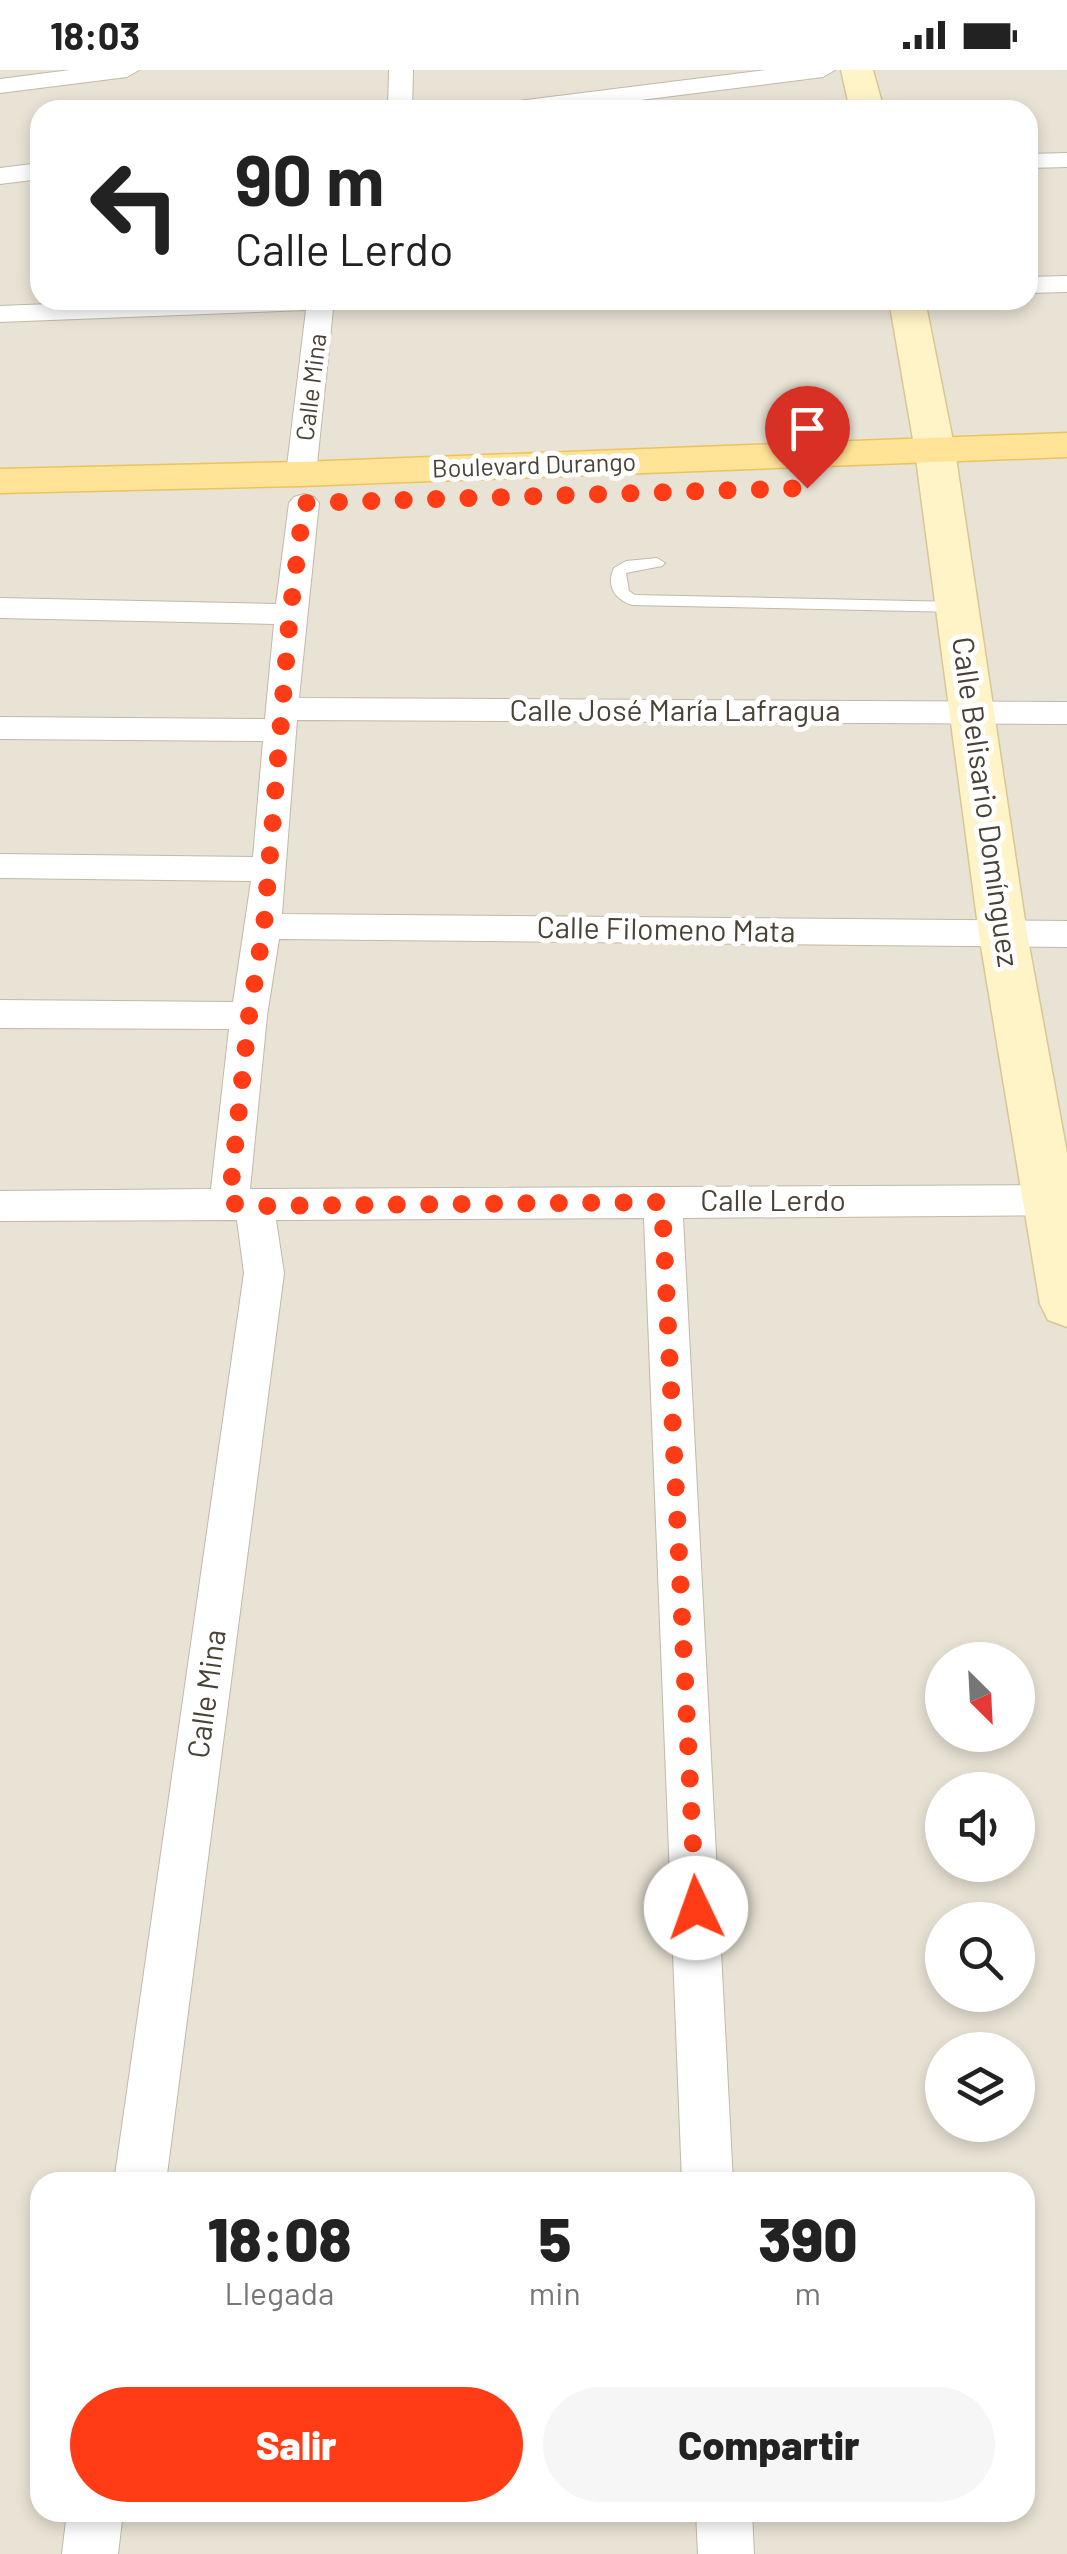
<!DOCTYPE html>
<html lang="es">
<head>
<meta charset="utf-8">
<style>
  body { margin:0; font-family:Barlow,sans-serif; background:#f6f6f6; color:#222; height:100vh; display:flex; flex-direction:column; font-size:38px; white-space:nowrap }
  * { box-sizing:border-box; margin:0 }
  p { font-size:32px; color:#767676 }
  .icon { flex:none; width:55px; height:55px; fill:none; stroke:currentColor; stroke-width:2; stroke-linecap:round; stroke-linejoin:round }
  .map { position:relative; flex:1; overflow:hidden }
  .panel { position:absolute; left:30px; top:2102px; width:1005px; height:350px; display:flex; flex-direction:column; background:#fff; border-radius:30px; box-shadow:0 5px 15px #0003 }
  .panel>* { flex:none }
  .hud { position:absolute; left:30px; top:30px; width:1008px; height:210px; border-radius:30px; box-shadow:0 5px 15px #0003; background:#fff; color:#222; overflow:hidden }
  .needle { width:65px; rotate:156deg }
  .tools { position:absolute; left:925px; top:1572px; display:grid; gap:20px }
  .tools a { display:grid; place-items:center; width:110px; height:110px; border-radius:50%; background:#fff; box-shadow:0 5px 15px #0003; font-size:50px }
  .pin { position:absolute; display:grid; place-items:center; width:85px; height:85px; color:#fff; margin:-102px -42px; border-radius:50% 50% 50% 0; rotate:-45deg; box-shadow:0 0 10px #0007 }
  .pin .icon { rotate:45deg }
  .me { position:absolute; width:110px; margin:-55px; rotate:357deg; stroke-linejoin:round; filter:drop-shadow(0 0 8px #0008) }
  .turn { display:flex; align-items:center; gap:35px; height:210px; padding:0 40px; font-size:45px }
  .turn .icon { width:130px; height:130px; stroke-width:2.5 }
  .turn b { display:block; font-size:70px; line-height:85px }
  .eta { display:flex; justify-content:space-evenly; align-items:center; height:170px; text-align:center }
  .eta b { font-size:60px; font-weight:800; line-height:70px }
  .action { display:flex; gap:20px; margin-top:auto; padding:20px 40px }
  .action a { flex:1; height:115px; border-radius:60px; background:#ff3c15; color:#fff; font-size:40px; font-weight:800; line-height:115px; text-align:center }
  .action a+a { background:#f6f6f6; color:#222 }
  .status { display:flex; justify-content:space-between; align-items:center; height:70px; padding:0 50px; background:#fff; direction:ltr }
  .status svg { height:28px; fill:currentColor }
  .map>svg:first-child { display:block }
  .residential { fill:#e9e3d5; fill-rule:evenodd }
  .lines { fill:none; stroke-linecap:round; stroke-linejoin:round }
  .lane-casing { stroke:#c1b9a9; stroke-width:2 }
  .street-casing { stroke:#c1b9a9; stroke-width:2 }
  .secondary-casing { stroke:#d8c794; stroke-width:3 }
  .primary-casing { stroke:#ecc45e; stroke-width:3 }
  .lane { fill:#fff; fill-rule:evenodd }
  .street { fill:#fff; fill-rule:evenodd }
  .secondary { fill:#fff3c8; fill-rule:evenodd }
  .primary { fill:#ffe397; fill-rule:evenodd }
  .route { stroke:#ff3c15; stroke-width:18; stroke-dasharray:0 32.4 }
  .labels { text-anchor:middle; stroke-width:10; stroke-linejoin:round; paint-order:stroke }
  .far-street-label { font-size:25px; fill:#494236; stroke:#fff }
  .street-label { font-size:30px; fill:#494236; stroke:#fff }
</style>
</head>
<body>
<div class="status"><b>18:03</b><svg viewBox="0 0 49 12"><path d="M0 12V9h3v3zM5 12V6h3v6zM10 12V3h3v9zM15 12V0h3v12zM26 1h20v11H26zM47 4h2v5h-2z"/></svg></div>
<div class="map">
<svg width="1067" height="2484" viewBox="0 0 1067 2484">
  <rect width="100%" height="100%" fill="#f5f1e8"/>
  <path class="residential" d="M0 0H1067V2484H0ZM40 40H1028V230H40ZM942 1590H1018V1665H942ZM942 1720H1018V1795H942ZM942 1850H1018V1925H942ZM942 1980H1018V2055H942ZM40 2112H1025V2442H40Z"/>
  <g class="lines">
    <defs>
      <path id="lane" d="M657 488 665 493 662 496 626 503 629 521 635 525 957 532 965 537 957 542 632 535C614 529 606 515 614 498L626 491Z"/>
      <g id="street">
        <polygon points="70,0 139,0 127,7 0,23 0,9"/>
        <polygon points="389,0 413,0 412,40 388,40"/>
        <polygon points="766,0 835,0 823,7 561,40 491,40 503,33"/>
        <polygon points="1067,83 1067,97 1028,98 1028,84"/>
        <polygon points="40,93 40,109 0,114 0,98"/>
        <polygon points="1067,206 1067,222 1028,223 1028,207"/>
        <polygon points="150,230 367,230 363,236 333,239 316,404 311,410 291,410 286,404 306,240 0,252 0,236"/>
        <polygon points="304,424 314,427 319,433 299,628 1067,632 1067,654 297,650 282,844 1067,851 1067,877 279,869 267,946 250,1119 1067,1115 1067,1145 683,1148 733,2112 682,2112 644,1148 276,1150 284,1203 166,2112 114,2112 244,1203 237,1150 0,1151 0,1121 211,1119 229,959 0,958 0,930 233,932 251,811 0,808 0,784 253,787 263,671 0,669 0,647 265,649 274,554 0,548 0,528 276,534 289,433 294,427"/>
        <polygon points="67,2442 123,2442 118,2484 62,2484"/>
        <polygon points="696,2442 752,2442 754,2484 698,2484"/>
      </g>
      <g id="secondary">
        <polygon points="841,0 873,0 884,40 850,40"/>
        <polygon points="889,230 925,230 955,381 1027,864 1067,1083 1067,1257 1048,1250 1040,1234 979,864 915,381"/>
      </g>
      <polygon id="primary" points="1067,363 1067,387 301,416 0,423 0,399 301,392"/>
    </defs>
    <use href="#lane" class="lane-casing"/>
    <use href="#street" class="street-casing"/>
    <use href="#secondary" class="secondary-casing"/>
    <use href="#primary" class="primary-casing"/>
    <use href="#lane" class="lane"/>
    <use href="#street" class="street"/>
    <use href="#secondary" class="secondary"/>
    <use href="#primary" class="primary"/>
  </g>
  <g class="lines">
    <polyline class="route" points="696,1838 662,1132 255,1136 229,1133 249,946 264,856 290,544 304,433 807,418"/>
  </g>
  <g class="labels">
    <g class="far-street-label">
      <text transform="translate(311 317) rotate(-83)" y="9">Calle Mina</text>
      <text transform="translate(534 395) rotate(-2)" y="9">Boulevard Durango</text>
    </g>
    <g class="street-label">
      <text x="675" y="651">Calle José María Lafragua</text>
      <text transform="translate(985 732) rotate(82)" y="10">Calle Belisario Domínguez</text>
      <text transform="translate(666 860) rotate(1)" y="10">Calle Filomeno Mata</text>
      <text x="773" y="1141">Calle Lerdo</text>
      <text transform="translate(207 1624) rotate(-82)" y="10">Calle Mina</text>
    </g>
  </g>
</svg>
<div class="tools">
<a><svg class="needle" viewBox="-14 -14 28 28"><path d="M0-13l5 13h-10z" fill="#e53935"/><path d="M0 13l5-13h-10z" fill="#767676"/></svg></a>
<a><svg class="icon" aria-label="sound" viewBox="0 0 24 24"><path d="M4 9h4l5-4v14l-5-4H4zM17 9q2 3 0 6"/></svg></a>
<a><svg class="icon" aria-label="search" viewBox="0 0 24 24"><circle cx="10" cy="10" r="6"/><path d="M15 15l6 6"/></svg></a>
<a><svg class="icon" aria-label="layers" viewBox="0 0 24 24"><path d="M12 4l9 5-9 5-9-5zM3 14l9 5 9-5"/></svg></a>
</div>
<div class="pin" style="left:807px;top:418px;background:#d93025"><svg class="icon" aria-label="arrive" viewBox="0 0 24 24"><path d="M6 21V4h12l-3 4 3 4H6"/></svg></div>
<svg class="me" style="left:696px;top:1838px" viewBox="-20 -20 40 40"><circle r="19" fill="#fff"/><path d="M0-13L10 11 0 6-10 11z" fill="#ff3c15"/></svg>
<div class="hud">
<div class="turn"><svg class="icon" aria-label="left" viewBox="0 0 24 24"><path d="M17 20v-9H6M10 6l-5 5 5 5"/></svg><div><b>90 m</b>Calle Lerdo</div></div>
</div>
<section class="panel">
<div class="eta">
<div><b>18:08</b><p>Llegada</p></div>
<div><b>5</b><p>min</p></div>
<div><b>390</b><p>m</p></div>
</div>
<div class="action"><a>Salir</a><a>Compartir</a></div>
</section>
</div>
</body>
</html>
